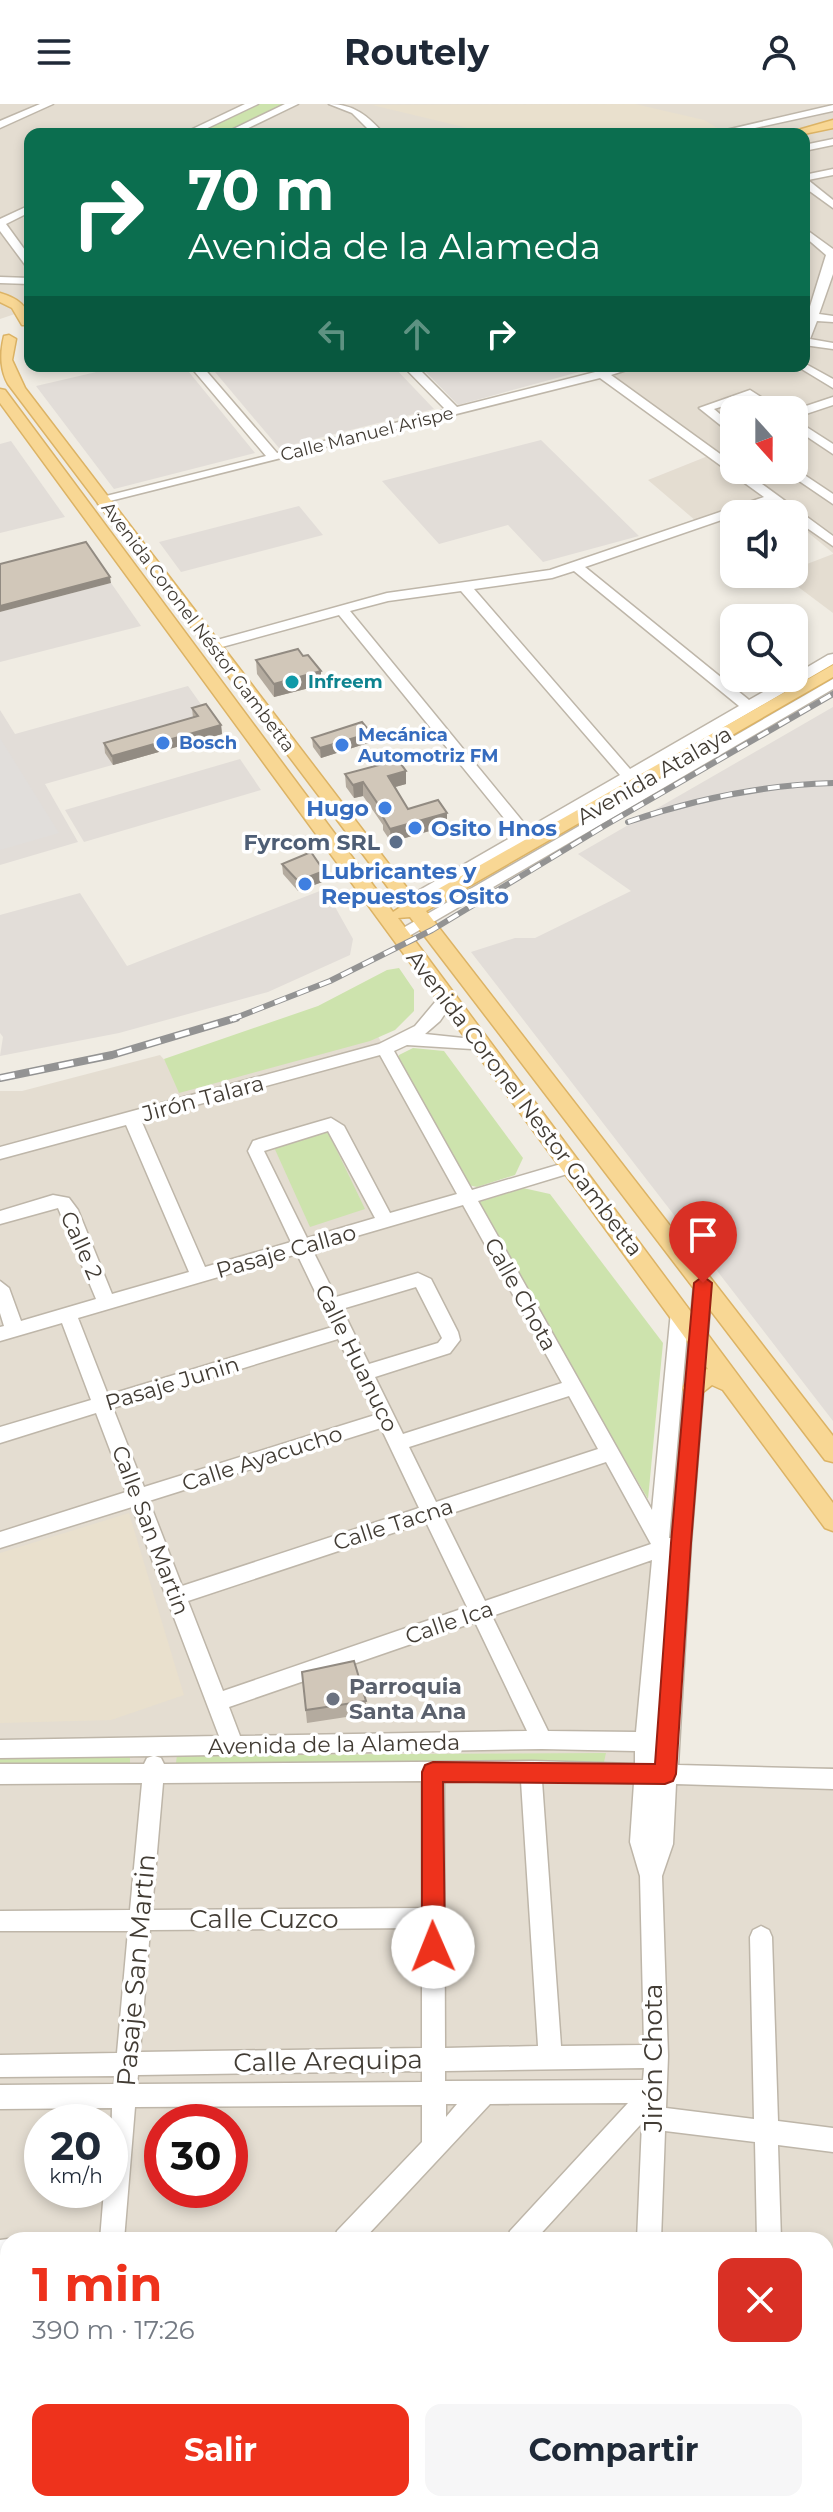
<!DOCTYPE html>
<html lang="es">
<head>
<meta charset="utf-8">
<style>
  body { margin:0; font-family:Montserrat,sans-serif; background:#f6f6f7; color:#1f2937; height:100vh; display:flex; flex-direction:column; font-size:30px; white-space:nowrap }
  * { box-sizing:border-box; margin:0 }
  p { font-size:26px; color:#747a83 }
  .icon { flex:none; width:44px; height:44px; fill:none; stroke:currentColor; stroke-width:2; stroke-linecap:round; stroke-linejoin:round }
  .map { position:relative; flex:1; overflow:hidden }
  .panel { position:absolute; left:0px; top:2128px; width:834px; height:280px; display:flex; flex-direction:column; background:#fff; border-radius:24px 24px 0 0; box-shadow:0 4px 12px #0003 }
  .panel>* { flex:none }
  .top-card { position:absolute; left:24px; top:24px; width:786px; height:244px; border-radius:16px; box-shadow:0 4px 12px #0003; background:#0b6e4f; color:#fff; overflow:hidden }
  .needle { width:52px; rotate:159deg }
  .tools { position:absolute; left:720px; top:292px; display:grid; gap:16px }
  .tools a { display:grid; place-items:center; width:88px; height:88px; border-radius:16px; background:#fff; box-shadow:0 4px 12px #0003; font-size:40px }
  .speed { position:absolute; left:24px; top:2000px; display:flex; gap:16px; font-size:40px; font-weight:700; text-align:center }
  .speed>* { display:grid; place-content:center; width:104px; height:104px; border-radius:50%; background:#fff; box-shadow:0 4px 12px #0003; line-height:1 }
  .speed small { font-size:20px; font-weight:400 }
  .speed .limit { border:12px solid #d22; background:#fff; color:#111 }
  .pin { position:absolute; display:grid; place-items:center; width:68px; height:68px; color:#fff; margin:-82px -34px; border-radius:50% 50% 50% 0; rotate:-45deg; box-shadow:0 0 8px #0007 }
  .pin .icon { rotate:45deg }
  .me { position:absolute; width:88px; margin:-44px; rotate:359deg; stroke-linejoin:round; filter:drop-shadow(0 0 6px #0008) }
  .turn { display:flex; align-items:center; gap:28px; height:168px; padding:0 32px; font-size:36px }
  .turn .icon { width:104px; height:104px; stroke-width:2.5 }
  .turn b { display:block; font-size:56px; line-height:68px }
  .lanes { display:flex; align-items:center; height:76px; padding:0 32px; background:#0003; justify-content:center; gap:40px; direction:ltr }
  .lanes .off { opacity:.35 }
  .round { display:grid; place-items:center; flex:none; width:84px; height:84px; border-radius:16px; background:#f6f6f7 }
  .overview { display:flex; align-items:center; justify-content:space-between; height:136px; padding:0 32px }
  h1 { font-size:48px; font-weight:700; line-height:60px; color:#ee321c }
  .primary-button { display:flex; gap:16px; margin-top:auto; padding:16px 32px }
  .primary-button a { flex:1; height:92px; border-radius:16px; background:#ee321c; color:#fff; font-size:32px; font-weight:700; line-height:92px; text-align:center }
  .primary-button a+a { background:#f6f6f7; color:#1f2937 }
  header { display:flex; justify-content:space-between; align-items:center; height:104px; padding:0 32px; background:#fff; font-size:36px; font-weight:700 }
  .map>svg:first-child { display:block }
  .residential { fill:#e4ddd1; fill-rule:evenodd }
  .industrial { fill:#e2ddd8 }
  .education { fill:#e9e0cd }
  .green { fill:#cde3ad }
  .parking { fill:#e1dedb }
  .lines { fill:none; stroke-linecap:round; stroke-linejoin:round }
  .minor-casing { stroke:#beb6a9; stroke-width:3 }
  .major-casing { stroke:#dcb365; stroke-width:3 }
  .highway-casing { stroke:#d49439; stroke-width:3 }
  .minor { fill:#fff; fill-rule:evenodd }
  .major { fill:#f8d794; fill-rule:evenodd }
  .highway { fill:#f6c068; fill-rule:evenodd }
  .rail-far1-casing { stroke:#939393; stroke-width:6 }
  .rail-casing { stroke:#939393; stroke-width:8 }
  .rail-far1 { stroke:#fff; stroke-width:4; stroke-dasharray:12; stroke-linecap:butt }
  .rail { stroke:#fff; stroke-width:5; stroke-dasharray:15; stroke-linecap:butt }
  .wall { fill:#b4ab9f }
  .shaded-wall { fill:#928b82 }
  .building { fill:#d1c7b9; stroke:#928b82; stroke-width:2 }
  .route { fill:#ee321c; stroke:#9b2012; stroke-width:2 }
  .culture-dot { fill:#0f9aa8; stroke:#fff; stroke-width:3 }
  .shop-dot { fill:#3f7fe0; stroke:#fff; stroke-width:3 }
  .service-dot { fill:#5c6f8a; stroke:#fff; stroke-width:3 }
  .worship-dot { fill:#6b7280; stroke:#fff; stroke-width:3 }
  .labels { text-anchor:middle; stroke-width:7; stroke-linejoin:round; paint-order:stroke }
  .far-street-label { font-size:18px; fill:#423c34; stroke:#fff }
  .far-culture-label { font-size:18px; font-weight:bold; fill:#0d838f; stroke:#fff; text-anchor:start }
  .far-shop-label { font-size:18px; font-weight:bold; fill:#366cbe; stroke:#fff; text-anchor:start }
  .street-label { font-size:22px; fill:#423c34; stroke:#fff }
  .shop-label { font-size:22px; font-weight:bold; fill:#366cbe; stroke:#fff; text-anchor:start }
  .service-label { font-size:22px; font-weight:bold; fill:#4e5e75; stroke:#fff; text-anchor:end }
  .worship-label { font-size:22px; font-weight:bold; fill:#5b616d; stroke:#fff; text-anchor:start }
  .near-street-label { font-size:26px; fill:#423c34; stroke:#fff }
</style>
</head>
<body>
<header><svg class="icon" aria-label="menu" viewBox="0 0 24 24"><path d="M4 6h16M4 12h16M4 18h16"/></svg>Routely<svg class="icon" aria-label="person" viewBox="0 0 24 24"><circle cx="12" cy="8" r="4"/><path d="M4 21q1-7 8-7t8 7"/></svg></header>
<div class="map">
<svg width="833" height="2408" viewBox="0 0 833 2408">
  <rect width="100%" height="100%" fill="#f0ece3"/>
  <g class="residential">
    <path d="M0 0H833V449L794 417V410H786L771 399 696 417 648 376 708 352 593 268 615 262H804V30H30V205L0 215ZM734 306H794V366H734Z"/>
    <polygon points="833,450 833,509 781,470 794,470 794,465"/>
    <path d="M376 929 668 1431 650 1649 670 1664 833 1663V2389H826V2136H8V2397H0V987H22L160 951 187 981ZM42 2018H110V2086H42ZM162 2018H230V2086H162Z"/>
  </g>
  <g class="industrial">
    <polygon points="102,262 184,262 255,349 114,385 36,282 105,266"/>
    <polygon points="210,262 393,262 434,305 279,344"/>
    <polygon points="420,262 601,262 458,301"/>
    <polygon points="541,336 639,432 543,458 508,421 439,440 382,377"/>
    <polygon points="11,337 65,413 0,429 0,340"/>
    <polygon points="299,402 323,431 181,468 159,438"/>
    <polygon points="111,479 141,522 0,558 0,508"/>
    <polygon points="188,582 222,630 45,680 78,738 0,761 0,606 15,630"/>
    <polygon points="833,603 833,1317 471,848 515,834 535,834 631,787 578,750"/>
    <polygon points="240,655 261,686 84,738 65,706"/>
    <polygon points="325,785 353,835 350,851 268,888 119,929 0,952 3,933 0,929 0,811 80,789 127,862"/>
  </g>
  <g class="education">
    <polygon points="635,0 704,16 719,25 697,30 493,30 372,1"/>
    <polygon points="129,1409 184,1591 111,1616 0,1619 0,1449"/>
  </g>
  <g class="green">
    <polygon points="259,0 285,0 221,30 194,30"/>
    <polygon points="399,864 414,886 414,907 395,926 370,937 179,989 164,955 318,902 387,866"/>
    <polygon points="413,944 444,947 523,1054 515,1071 477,1083 468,1081 397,957 399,951"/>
    <polygon points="327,1026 365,1105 310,1123 273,1041"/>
    <polygon points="523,1084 550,1090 663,1239 648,1395 477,1104 479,1098"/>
    <polygon points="606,1649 604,1658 175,1667 177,1651"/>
    <polygon points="130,1652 130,1666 0,1668 0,1654"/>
  </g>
  <polygon class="parking" points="0,634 59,729 0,746"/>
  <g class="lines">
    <defs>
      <g id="minor">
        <polygon points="40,0 53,0 0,24 0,17"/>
        <polygon points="245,0 258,0 195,30 182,30"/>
        <polygon points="285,0 298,0 236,30 223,30"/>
        <path d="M329 0C354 0 368 12 384 30H373L352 9Z"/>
        <polygon points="833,1 833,7 728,30 709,30"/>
        <polygon points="833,35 833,41 804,47 804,41"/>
        <polygon points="833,65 833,71 808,76 833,96 833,104 804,83 804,71"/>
        <polygon points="30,101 30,108 6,120 30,153 30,163 26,162 0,127 0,115"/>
        <polygon points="804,124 833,145 833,170 819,210 833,212 833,218 817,217 810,235 833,239 833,245 804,241 804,209 808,209 826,151 804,132"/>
        <polygon points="0,173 30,174 30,180 0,179"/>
        <polygon points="804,259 833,275 833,284 800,264 798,262 804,262"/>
        <path d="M190 262H202L277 349 446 306 403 262H416L457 303 619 262H639L611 271 734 360V366H743L833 432V442L794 415V410H787L771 399 585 463 749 596 788 574H794V571L828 551 833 550V560L414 803H404V795L517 730 339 511 211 546 204 542 206 539 387 489 550 466 764 393 600 274 98 400V394L266 352ZM574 467 739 602 630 665 474 485 552 474ZM461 487 620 671 528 724 350 507 388 497Z"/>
        <polygon points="750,286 781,306 767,306 749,294 714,305 734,322 734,332 699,304"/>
        <polygon points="833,293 833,301 794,314 794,306"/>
        <polygon points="794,315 833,340 833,350 794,324"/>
        <polygon points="794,364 833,390 833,400 783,366"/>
        <polygon points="833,575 833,585 404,835 399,836 391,831"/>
        <path d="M447 890 455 895 440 917 425 930 482 936 488 938 490 942 488 946 407 941 394 947 472 1086 571 1057 580 1063 577 1067 478 1097 652 1406 671 1207 674 1202H686L689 1207 669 1434H672L694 1179 703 1172 712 1179 691 1439 678 1661 833 1665V1685L676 1680 673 1740 662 1772 668 1952 666 2004 754 2015 750 1833 753 1826 761 1822 769 1826 772 1833 778 2017 833 2024V2048L778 2041 781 2136H757L755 2038 665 2027 661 2136H637L642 2019 535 2136H507L510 2127 628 1999 490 2000 363 2136H334L337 2127 422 2038V2001L135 2003 124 2136H100L104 2086H110L112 2004 0 2005V1981L114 1980 115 1972 0 1973V1951L117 1949 128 1827H0V1807L130 1806 142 1679 0 1680V1660H144L147 1654 153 1652 0 1654V1636L219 1632 132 1403 0 1444V1428L126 1388 96 1309 0 1339V1323L91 1296 62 1219 0 1237V1223L4 1222 0 1209V1177L9 1184 21 1217 96 1195 58 1104 0 1120V1107L53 1091 69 1094 78 1106 112 1190 189 1168 126 1021 0 1055V1043L379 940 415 922 441 891ZM380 951 457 1090 390 1109 344 1022 331 1014 259 1035 253 1037 248 1047 291 1138 205 1163 141 1016ZM328 1027 375 1114 307 1134 264 1047ZM463 1101 562 1279 403 1330 375 1273 450 1249 460 1236 458 1228 431 1175 418 1169 336 1193 312 1145ZM297 1150 332 1223 108 1291 78 1214ZM416 1183 442 1234 438 1239 369 1260 342 1205ZM338 1235 375 1311 144 1383 113 1304ZM569 1292 598 1345 436 1398 409 1343ZM381 1324 419 1404 182 1482 149 1397ZM606 1358 651 1440 485 1497 443 1412ZM426 1418 467 1503 223 1587 188 1497ZM652 1456 636 1628 548 1627 492 1512ZM475 1518 527 1627 240 1632 229 1603ZM664 1554 659 1629H657V1626ZM542 1645 635 1647V1660L531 1657 164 1660 161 1654 155 1652ZM422 1677V1804L152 1806 163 1679ZM444 1677H521L538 1942 445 1944ZM542 1677 634 1679 630 1738 640 1772 644 1941 561 1942ZM422 1824V1944L140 1948 150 1826ZM644 1964 643 1976 445 1977V1967ZM422 1967V1978L137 1980 138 1971ZM446 2000H457L446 2013Z"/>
        <polygon points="8,2135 11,2136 8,2136 8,2159 0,2160 0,2136"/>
        <polygon points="833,2238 833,2265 826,2268 826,2241"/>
        <rect x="0" y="2313" width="8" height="26"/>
      </g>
      <g id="major">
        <polygon points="833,16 833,24 804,30 784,30"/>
        <path d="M0 189C17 194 30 202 30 221H22L12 204 0 198Z"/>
        <path d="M9 231 16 235 12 256 25 284 417 797 833 561V573L426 807 833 1332V1358L825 1356 410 813 398 814 833 1399V1427L825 1424 723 1286 712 1281C702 1288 699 1295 686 1290L683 1284C689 1273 696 1268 708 1265L0 299V285L5 286 393 808 402 802 8 280C0 266 0 248 4 232Z"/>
      </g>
      <g id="highway">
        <polygon points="833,2351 833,2389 826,2390 826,2352"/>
        <rect x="0" y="2359" width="8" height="38"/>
      </g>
    </defs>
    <use href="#minor" class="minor-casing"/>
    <use href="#major" class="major-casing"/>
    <use href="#highway" class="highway-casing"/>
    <use href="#minor" class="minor"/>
    <use href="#major" class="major"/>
    <use href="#highway" class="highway"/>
    <defs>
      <g id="rail-far1">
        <path d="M628 718C695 695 762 681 833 679"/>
        <polyline points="230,916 330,877 432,826 604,722 833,590"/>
      </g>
      <polyline id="rail" points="0,974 112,951 236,914"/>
    </defs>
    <use href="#rail-far1" class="rail-far1-casing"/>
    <use href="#rail" class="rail-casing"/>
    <use href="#rail-far1" class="rail-far1"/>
    <use href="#rail" class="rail"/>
  </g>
  <g class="wall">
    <polygon points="303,552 321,567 321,581 274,593 257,570 256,556"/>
    <polygon points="192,604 221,621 222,630 113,661 105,649 104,639 193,614"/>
    <polygon points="312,634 371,638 321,654 313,643"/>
    <polygon points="406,667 406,680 395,683 408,705 447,722 391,738 383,726 383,721 363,692 354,694 346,683 345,670"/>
    <polygon points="282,760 325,777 298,787 283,770"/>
    <polygon points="302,1568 366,1597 366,1610 307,1619"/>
  </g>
  <g class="shaded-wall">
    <polygon points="110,473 111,479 0,508 0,502"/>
    <polygon points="321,567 321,581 274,593 274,580"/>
    <polygon points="221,621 222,630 113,661 112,652"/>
    <polygon points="371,629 371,638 321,654 320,644"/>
    <polygon points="406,667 406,680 388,685 388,672"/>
    <polygon points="363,678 363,692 354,694 353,681"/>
    <polygon points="447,709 447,722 391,738 390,725"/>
    <polygon points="324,767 325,777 298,787 298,777"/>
  </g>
  <g class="building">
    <polygon points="86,438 110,473 0,502 0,460"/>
    <polygon points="298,545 303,552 308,551 321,567 274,580 256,556"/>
    <polygon points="206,600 221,621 112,652 104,639 198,612 192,604"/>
    <polygon points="362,618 371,629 320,644 312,634"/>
    <polygon points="398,656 406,667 388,672 408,705 438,696 447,709 390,725 383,713 386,712 363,678 353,681 345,670"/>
    <polygon points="311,748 324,767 298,777 282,760"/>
    <polygon points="354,1557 366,1597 306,1606 302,1568"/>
  </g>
  <polygon class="route" points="703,1172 712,1179 691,1439 676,1670 673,1677 665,1680 443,1678 445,1843 441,1850 433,1853 425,1850 422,1843 422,1668 425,1661 433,1658 655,1660 671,1439 694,1179"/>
  <circle class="culture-dot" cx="292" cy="578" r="8"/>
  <g class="shop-dot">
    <circle cx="163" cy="639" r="8"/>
    <circle cx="342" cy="641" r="8"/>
    <circle cx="385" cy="704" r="8"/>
    <circle cx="415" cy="724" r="8"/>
    <circle cx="305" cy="780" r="8"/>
  </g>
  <circle class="service-dot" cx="396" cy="738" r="8"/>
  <circle class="worship-dot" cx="333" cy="1595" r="8"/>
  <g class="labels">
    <g class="far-street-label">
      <text transform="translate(367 330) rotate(-14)" y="6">Calle Manuel Arispe</text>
      <text transform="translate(198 523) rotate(53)" y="6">Avenida Coronel Néstor Gambetta</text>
    </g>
    <g class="far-culture-label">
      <text x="308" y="584">Infreem</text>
    </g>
    <g class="far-shop-label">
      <text x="358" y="637">Mecánica<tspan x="358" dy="21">Automotriz FM</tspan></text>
      <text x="179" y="645">Bosch</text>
    </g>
    <g class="street-label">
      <text transform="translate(654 671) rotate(-30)" y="8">Avenida Atalaya</text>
      <text transform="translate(203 994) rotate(-15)" y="8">Jirón Talara</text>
      <text transform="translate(525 999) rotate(53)" y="8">Avenida Coronel Nestor Gambetta</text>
      <text transform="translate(82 1141) rotate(66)" y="8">Calle 2</text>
      <text transform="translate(286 1147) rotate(-16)" y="8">Pasaje Callao</text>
      <text transform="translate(521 1190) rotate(61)" y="8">Calle Chota</text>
      <text transform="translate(357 1254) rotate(64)" y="8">Calle Huanuco</text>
      <text transform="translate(172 1279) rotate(-17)" y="8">Pasaje Junin</text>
      <text transform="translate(262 1354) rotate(-18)" y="8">Calle Ayacucho</text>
      <text transform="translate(393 1420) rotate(-18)" y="8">Calle Tacna</text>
      <text transform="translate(151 1426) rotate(69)" y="8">Calle San Martin</text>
      <text transform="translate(449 1518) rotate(-19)" y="8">Calle Ica</text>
      <text transform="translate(334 1640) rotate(-1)" y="8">Avenida de la Alameda</text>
    </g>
    <g class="shop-label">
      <text x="369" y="712" text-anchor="end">Hugo</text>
      <text x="431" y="732">Osito Hnos</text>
      <text x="321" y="775">Lubricantes y<tspan x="321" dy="25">Repuestos Osito</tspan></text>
    </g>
    <g class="service-label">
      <text x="380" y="746">Fyrcom SRL</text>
    </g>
    <g class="worship-label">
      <text x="349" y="1590">Parroquia<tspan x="349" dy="25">Santa Ana</tspan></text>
    </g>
    <g class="near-street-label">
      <text x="264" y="1824">Calle Cuzco</text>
      <text transform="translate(136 1866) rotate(-85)" y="9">Pasaje San Martin</text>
      <text transform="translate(653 1954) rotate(-90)" y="9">Jirón Chota</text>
      <text transform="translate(328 1957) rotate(-1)" y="9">Calle Arequipa</text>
    </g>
  </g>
</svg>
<div class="tools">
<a><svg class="needle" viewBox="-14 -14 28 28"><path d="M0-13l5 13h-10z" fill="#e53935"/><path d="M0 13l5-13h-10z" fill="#747a83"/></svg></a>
<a><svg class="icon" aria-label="sound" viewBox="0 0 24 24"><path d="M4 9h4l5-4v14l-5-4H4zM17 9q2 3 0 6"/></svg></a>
<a><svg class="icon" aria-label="search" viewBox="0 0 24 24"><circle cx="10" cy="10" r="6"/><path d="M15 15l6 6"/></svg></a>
</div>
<div class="speed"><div>20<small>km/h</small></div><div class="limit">30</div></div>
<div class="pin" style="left:703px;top:1179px;background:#d93025"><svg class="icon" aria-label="arrive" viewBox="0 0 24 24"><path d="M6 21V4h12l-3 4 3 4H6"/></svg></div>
<svg class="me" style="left:433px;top:1843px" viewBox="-20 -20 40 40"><circle r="19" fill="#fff"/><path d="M0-13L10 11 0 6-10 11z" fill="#ee321c"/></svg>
<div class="top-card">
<div class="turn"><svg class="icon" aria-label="right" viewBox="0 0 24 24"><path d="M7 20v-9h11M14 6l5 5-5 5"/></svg><div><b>70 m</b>Avenida de la Alameda</div></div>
<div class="lanes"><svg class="icon off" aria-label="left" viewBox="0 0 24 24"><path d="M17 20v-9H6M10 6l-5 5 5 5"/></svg><svg class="icon off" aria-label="ahead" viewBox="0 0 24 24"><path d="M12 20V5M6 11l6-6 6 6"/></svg><svg class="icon" aria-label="right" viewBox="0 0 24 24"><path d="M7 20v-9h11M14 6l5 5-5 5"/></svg></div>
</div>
<section class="panel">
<div class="overview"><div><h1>1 min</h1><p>390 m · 17:26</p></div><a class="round" style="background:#d93025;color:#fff"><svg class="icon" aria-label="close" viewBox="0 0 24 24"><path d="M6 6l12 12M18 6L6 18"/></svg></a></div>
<div class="primary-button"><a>Salir</a><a>Compartir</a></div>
</section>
</div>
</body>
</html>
